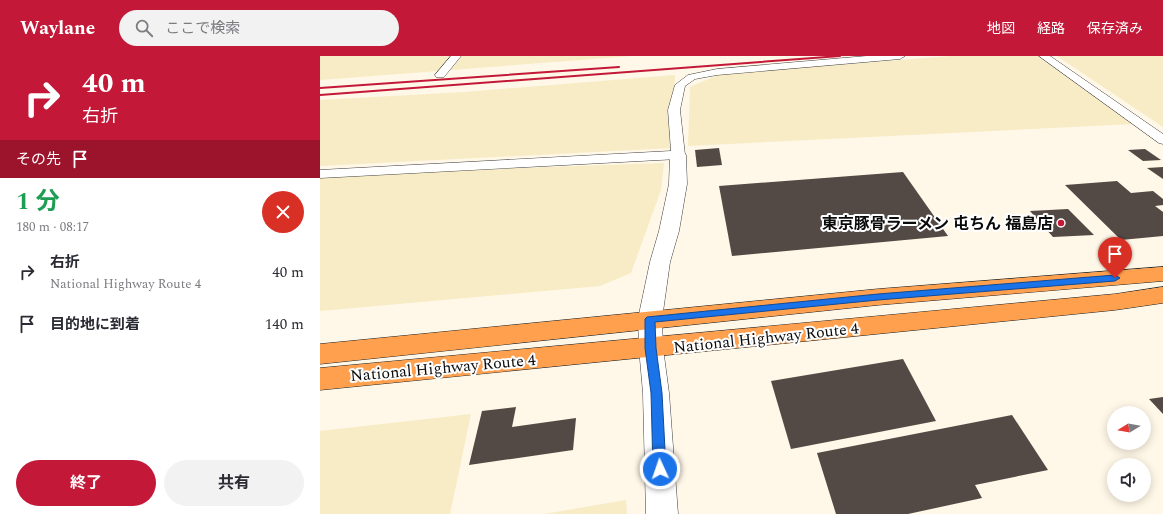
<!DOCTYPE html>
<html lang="ja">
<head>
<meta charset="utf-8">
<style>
  body { margin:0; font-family:Spectral,"Noto Sans JP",serif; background:#f2f2f3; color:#2b2b33; height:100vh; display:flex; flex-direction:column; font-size:15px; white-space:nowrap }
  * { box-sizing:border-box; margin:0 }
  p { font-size:13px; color:#7c7c81 }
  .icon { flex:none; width:22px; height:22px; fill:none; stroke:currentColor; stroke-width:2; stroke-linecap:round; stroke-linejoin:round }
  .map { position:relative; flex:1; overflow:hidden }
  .details { display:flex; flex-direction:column; background:#fff; width:320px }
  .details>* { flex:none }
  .banner { background:#c31837; color:#fff; overflow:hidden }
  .needle { width:26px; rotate:259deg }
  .tools { position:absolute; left:787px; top:350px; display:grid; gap:8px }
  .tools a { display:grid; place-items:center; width:44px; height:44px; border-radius:50%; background:#fff; box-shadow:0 2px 10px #0003; font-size:20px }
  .pin { position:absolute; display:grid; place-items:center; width:34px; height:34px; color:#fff; margin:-41px -17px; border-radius:50% 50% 50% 0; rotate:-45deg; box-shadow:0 0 4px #0007 }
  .pin .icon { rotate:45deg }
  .me { position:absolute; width:44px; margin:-22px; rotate:357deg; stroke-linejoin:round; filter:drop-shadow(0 0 3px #0008) }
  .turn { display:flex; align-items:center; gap:14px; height:84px; padding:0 16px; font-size:18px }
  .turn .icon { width:52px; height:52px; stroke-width:2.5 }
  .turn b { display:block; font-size:28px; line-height:34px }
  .then { display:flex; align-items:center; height:38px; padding:0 16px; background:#0003; gap:8px; font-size:15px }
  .round { display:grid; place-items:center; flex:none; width:42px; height:42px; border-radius:21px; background:#f2f2f3 }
  .overview { display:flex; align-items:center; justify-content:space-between; height:68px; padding:0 16px }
  h1 { font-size:24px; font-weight:700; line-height:30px; color:#1e9e55 }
  .cta { display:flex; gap:8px; margin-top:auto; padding:8px 16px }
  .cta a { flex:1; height:46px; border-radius:24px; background:#c31837; color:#fff; font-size:16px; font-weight:700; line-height:46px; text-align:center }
  .cta a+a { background:#f2f2f3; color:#2b2b33 }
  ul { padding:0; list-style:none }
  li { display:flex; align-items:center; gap:12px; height:52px; padding:0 16px }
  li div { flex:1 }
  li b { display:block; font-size:15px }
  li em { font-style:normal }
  header { display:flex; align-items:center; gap:24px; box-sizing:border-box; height:56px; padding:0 20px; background:#c31837; color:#fff }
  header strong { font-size:19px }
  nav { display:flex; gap:22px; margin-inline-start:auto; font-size:14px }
  .search { width:280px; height:36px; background:#f2f2f3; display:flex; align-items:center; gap:10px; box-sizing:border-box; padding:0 14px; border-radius:22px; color:#7c7c81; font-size:15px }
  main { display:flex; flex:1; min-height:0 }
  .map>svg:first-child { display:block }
  .farmland { fill:#f7ecc5 }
  .building { fill:#534945 }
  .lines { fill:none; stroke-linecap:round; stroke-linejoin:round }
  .minor-casing { stroke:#3d3d3d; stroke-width:1 }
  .tertiary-casing { stroke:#3d3d3d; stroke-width:1 }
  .trunk-casing { stroke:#1b1b1b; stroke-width:1 }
  .minor { fill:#fff; fill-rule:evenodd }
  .tertiary { fill:#fff; fill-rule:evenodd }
  .trunk { fill:#ffa04e; fill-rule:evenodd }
  .rail { stroke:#c31837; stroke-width:2 }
  .route { fill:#1a73e8; stroke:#114b97 }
  .poi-dot { fill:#c31837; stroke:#fff; stroke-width:1.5 }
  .labels { text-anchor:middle; stroke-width:4; stroke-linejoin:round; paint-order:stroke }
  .poi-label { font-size:16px; font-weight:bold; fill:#0a0a0a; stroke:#fff; text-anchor:end }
  .street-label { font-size:16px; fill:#0a0a0a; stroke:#fff }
</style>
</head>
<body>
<header>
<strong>Waylane</strong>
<div class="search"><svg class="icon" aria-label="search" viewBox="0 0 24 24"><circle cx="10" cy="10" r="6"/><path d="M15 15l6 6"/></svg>ここで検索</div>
<nav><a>地図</a><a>経路</a><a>保存済み</a></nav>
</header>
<main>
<section class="details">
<div class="banner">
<div class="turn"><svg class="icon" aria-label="right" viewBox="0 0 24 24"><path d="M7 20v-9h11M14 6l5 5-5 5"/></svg><div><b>40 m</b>右折</div></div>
<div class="then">その先<svg class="icon" aria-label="arrive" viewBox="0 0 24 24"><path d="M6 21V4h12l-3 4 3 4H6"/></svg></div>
</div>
<div class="overview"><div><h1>1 分</h1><p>180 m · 08:17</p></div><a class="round" style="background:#d93025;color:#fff"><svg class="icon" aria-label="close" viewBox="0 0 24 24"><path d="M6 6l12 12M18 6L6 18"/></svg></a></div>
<ul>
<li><svg class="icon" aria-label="right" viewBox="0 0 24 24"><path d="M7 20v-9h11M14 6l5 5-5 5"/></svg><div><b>右折</b><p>National Highway Route 4</p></div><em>40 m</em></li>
<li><svg class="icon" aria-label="arrive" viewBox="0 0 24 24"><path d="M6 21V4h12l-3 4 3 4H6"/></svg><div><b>目的地に到着</b></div><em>140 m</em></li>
</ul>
<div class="cta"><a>終了</a><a>共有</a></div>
</section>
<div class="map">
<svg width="843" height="458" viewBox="0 0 843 458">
  <rect width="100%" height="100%" fill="#fff7e7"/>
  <g class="farmland">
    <polygon points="0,0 312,0 0,24"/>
    <polygon points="631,0 717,0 813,68 368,90 370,31 400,18"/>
    <polygon points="737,0 843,0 843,71"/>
    <polygon points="355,19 352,92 0,110 0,44 144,36"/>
    <polygon points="344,107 341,134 311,217 280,230 0,255 0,122 94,116"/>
    <polygon points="151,358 130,458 0,458 0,375"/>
    <polygon points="306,444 307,458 224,458"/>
  </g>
  <g class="building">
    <polygon points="399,92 402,109 377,111 375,94"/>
    <polygon points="825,93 841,104 823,105 808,94"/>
    <polygon points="843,111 843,123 827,112"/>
    <polygon points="583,116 628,180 412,200 399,130"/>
    <polygon points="797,125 811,137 833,135 843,143 843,149 835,150 843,156 843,180 801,184 745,129"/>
    <polygon points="748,153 774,179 733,181 710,155"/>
    <polygon points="583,303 616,365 471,393 451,325"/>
    <polygon points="843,341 843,358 829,343"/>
    <polygon points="196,351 192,371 256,362 253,394 149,409 162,355"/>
    <polygon points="692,359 728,414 655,429 662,442 588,458 516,458 497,397"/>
  </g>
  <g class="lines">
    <defs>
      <g id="minor">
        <polygon points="131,0 141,0 124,21 116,21 115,19"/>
        <polygon points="547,0 585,0 580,3 397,19 375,23 365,30 360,54 365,99 363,102 358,103 0,122 0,114 351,95 348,54 355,29 368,19 397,13"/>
        <polygon points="719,0 730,0 843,78 843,88 839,87"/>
      </g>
      <polygon id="tertiary" points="358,94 364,96 366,99 367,128 359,175 350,206 342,263 343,292 349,337 358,458 326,458 323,337 319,292 318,263 330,206 339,175 349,128 350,99 352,96"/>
      <g id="trunk">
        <polygon points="843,211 843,225 558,249 0,308 0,288 558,233"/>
        <polygon points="843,231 843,247 795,254 0,334 0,312 795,238"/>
      </g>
    </defs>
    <use href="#minor" class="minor-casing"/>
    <use href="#tertiary" class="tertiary-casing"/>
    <use href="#trunk" class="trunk-casing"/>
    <use href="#minor" class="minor"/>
    <use href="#tertiary" class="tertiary"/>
    <use href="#trunk" class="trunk"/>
    <g class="rail">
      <polyline points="0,32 299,11"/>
      <polyline points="0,39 520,0"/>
    </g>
  </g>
  <polygon class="route" points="795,219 800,222 795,225 558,244 335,266 336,292 342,337 346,413 344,417 340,419 335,417 333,413 331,337 325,292 325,263 327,261 558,238"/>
  <circle class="poi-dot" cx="741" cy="167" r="4"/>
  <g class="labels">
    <g class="poi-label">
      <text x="733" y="173">東京豚骨ラーメン 屯ちん 福島店</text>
    </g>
    <g class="street-label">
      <text transform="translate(446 281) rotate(-6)" y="6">National Highway Route 4</text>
      <text transform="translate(123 311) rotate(-5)" y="6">National Highway Route 4</text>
    </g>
  </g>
</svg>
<div class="tools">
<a><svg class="needle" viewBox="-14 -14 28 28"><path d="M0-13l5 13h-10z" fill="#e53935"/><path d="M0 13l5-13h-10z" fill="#7c7c81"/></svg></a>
<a><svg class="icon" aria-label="sound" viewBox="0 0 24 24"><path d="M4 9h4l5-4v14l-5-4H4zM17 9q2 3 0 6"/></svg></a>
</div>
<div class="pin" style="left:795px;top:222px;background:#d93025"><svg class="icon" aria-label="arrive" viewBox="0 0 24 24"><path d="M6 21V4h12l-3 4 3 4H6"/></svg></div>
<svg class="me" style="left:340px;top:413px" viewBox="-20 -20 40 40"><circle r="17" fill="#1a73e8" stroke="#fff" stroke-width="3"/><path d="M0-11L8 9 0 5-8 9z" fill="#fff"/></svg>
</div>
</main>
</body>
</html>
